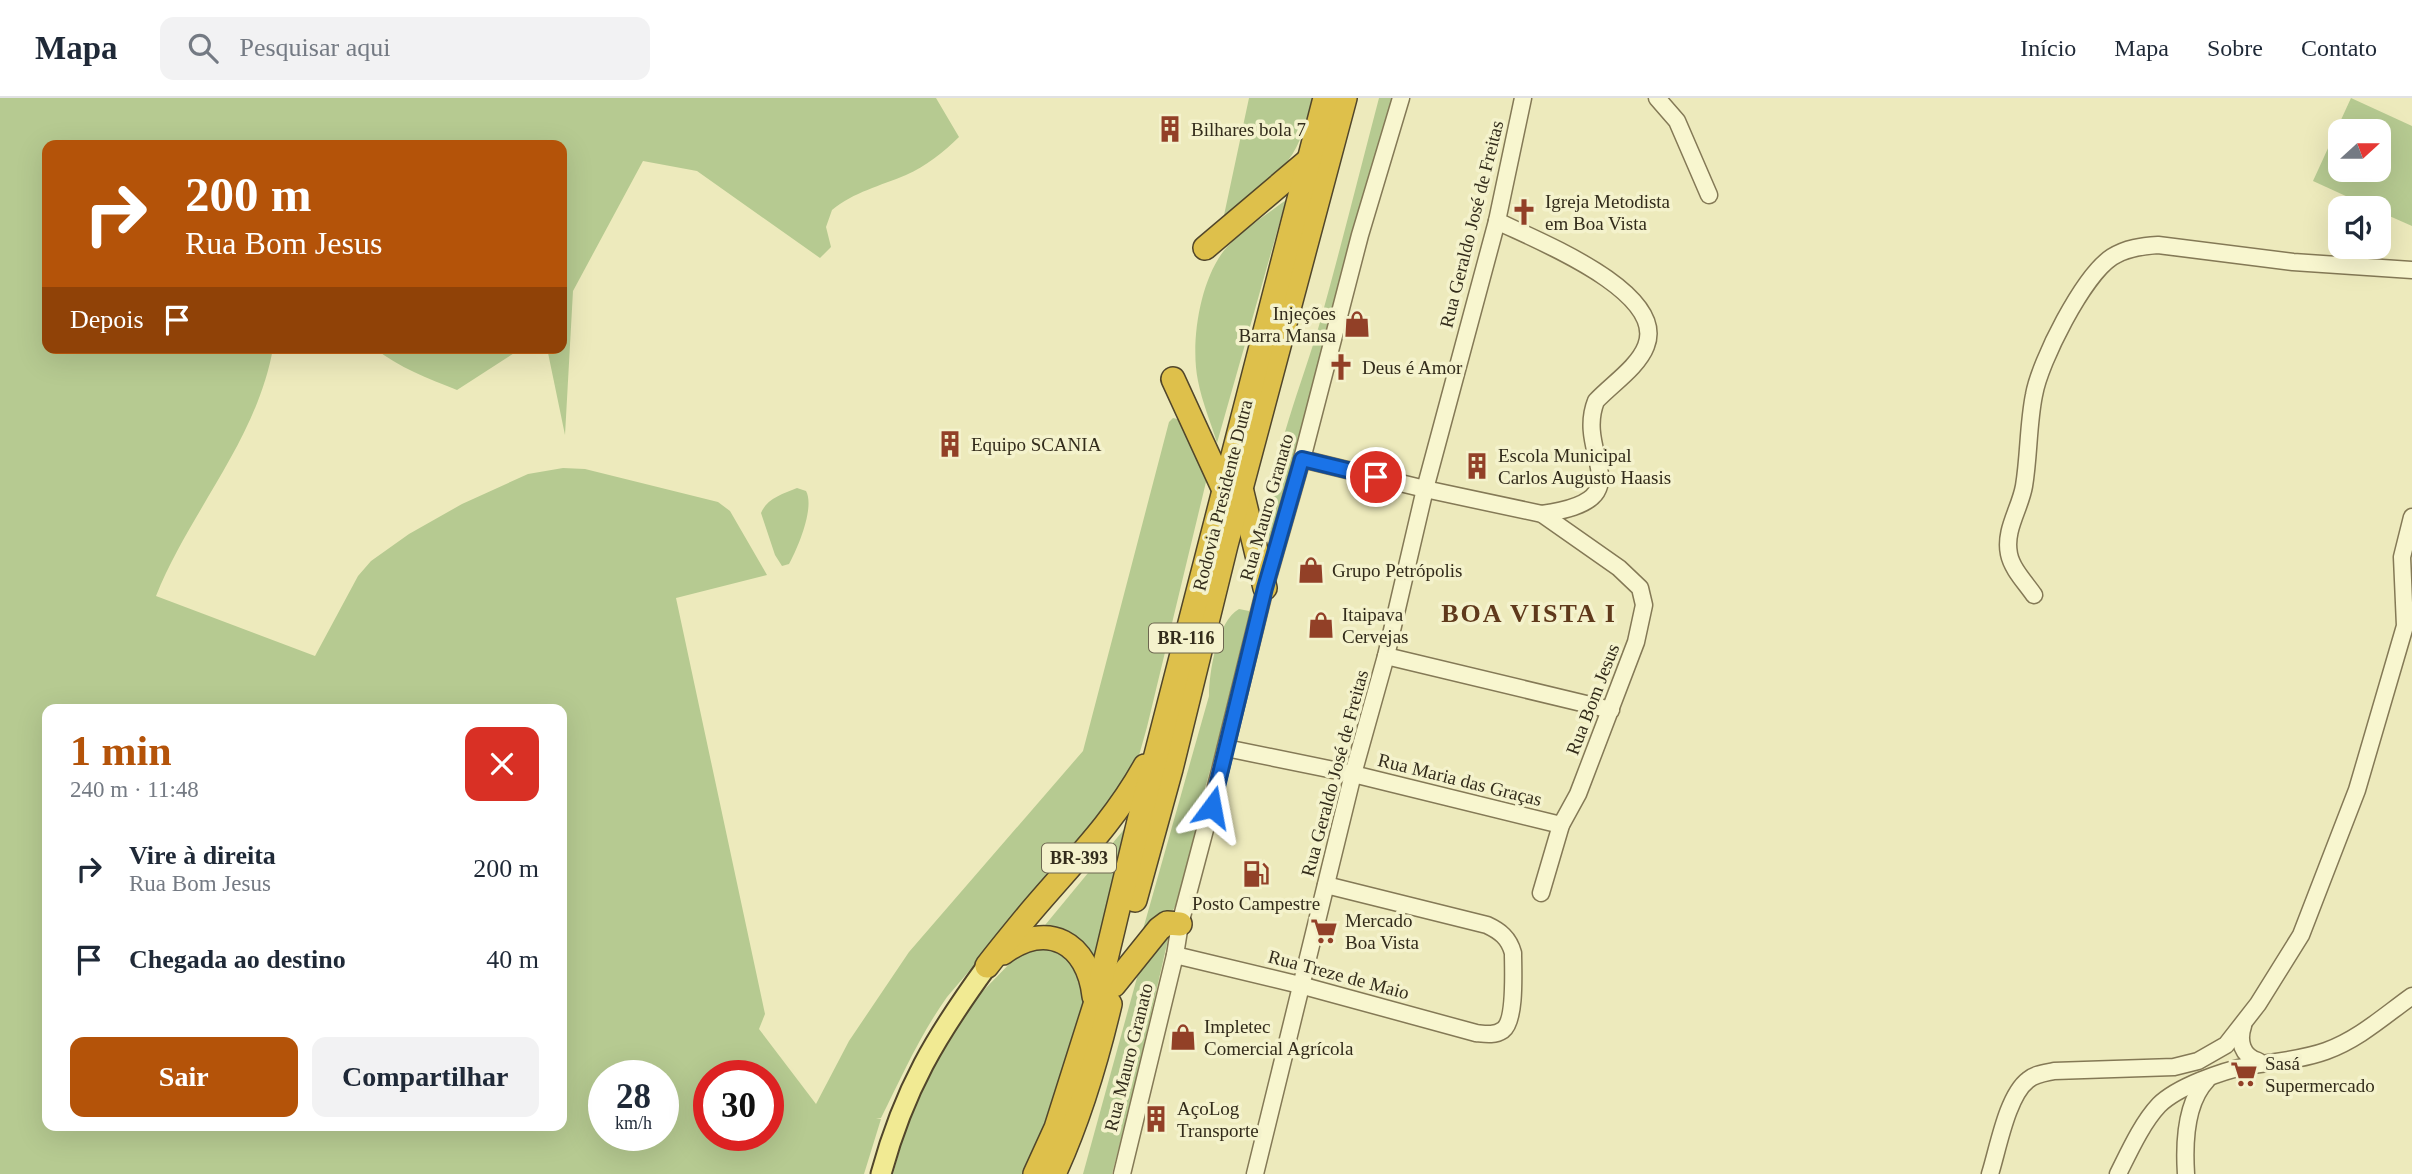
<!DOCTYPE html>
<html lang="pt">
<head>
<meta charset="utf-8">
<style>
  body { margin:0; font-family:Georgia,serif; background:#f2f2f3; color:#1f2937; height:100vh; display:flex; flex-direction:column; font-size:26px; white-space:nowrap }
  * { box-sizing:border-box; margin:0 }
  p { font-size:23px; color:#747a83 }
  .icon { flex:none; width:38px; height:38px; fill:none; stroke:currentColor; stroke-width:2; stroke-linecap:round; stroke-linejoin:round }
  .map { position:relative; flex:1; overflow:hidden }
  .drawer { position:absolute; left:42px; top:606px; width:525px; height:427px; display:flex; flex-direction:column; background:#fff; border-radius:14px; box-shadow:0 7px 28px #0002 }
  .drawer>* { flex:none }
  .top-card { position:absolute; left:42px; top:42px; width:525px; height:214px; border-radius:14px; box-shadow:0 7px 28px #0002; background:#b45309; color:#fff; overflow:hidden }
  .needle { width:46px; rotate:69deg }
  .tools { position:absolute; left:2328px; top:21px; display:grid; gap:14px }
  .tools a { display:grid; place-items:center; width:63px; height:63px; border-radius:14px; background:#fff; box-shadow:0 7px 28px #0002; font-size:35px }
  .speed { position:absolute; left:588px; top:962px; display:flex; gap:14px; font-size:35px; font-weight:700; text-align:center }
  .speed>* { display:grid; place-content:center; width:91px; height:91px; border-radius:50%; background:#fff; box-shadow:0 7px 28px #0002; line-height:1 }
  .speed small { font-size:18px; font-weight:400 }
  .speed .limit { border:10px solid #d22; background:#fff; color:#111 }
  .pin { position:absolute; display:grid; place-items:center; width:60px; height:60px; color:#fff; margin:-30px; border:4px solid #fff; border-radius:50%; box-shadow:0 2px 7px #0007 }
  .me { position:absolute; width:77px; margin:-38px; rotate:13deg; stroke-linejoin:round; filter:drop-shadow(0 0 5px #0008) }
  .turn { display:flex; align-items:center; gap:24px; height:147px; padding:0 28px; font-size:32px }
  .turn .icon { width:91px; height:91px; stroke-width:2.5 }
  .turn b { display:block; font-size:49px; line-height:60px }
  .then { display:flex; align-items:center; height:66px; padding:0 28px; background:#0003; gap:14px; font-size:26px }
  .round { display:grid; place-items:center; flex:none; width:74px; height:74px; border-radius:14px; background:#f2f2f3 }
  .overview { display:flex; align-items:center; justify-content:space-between; height:119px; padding:0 28px }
  h1 { font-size:42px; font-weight:800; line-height:52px; color:#b45309 }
  .cta { display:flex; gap:14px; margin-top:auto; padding:14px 28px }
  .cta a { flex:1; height:80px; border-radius:14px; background:#b45309; color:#fff; font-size:28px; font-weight:800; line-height:80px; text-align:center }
  .cta a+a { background:#f2f2f3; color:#1f2937 }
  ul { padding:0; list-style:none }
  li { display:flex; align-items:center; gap:21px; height:91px; padding:0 28px }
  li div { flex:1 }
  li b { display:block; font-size:26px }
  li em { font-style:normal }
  header { display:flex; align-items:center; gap:42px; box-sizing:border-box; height:98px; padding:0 35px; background:#fff; border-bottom:2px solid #e0e1e3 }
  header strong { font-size:33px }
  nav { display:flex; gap:38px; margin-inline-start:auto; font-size:24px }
  .search { width:490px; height:63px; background:#f2f2f3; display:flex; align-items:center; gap:18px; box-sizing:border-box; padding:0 24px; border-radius:14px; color:#747a83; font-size:26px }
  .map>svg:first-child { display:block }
  .green { fill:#b6ca91; fill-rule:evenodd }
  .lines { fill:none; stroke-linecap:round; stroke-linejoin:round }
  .minor-casing { stroke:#847956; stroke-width:19 }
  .major-casing { stroke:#51462b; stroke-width:23 }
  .highway-casing { stroke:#51462b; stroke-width:26 }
  .minor { stroke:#f8f6cf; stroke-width:16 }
  .major { stroke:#f1ea93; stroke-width:19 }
  .highway { stroke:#dec04b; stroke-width:23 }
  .route-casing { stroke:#114b97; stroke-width:18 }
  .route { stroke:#1a73e8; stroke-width:12 }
  .labels { text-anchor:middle; stroke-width:7; stroke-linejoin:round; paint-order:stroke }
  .shield { fill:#f4f2cc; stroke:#6d6750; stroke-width:2 }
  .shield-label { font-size:18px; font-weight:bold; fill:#332c1b }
  .poi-label { font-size:19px; fill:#332c1b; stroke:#f4f2cc; text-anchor:start }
  .street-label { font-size:19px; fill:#332c1b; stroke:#f4f2cc }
  .district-label { font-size:26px; font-weight:bold; letter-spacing:2px; fill:#5f391b; stroke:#f4f2cc }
</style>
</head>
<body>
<header>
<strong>Mapa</strong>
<div class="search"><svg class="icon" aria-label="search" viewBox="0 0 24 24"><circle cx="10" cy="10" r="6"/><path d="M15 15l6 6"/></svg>Pesquisar aqui</div>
<nav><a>Início</a><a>Mapa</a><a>Sobre</a><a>Contato</a></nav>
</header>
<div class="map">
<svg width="2412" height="1076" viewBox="0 0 2412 1076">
  <rect width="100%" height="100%" fill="#edeabc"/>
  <g class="green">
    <path d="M0 0H936L959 39C944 54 926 68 906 77 880 88 854 94 832 112L826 129 831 149 820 160 697 73 643 63 573 193 565 337 547 250H562V47H47V250H273C257 342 190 413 156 498L315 558 358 478 371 463 409 436 462 406 528 376 563 370 585 371 718 404 730 413 767 477 676 500 765 916 759 931 816 1006 849 943 909 854 1083 653 1169 324 1173 320 1181 322 1206 376V384L1147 629 1138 661 1129 685 947 899C920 937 902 978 881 1020H876L881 1021 864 1076H0ZM47 611H562V1027H47ZM604 978H663V1038H604ZM709 978H768V1038H709Z"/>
    <path d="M1249 0H1313C1306 23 1302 45 1287 64L1223 122Z"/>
    <path d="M1379 0H1394L1270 455C1260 380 1302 290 1322 217 1342 145 1360 72 1379 0Z"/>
    <path d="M2351 0 2412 28V128L2378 113V110H2372L2313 83ZM2340 33H2378V72H2340Z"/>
    <path d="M1286 102 1217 345C1211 325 1202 304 1198 283 1190 245 1200 179 1227 149 1244 131 1266 117 1286 102Z"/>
    <path d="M374 250H522L457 292C427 280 400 270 374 250Z"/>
    <path d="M797 390 806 393C815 409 798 450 789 466L782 468 775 457 761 415C767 400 783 396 797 390Z"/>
    <path d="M1239 511 1249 513 1253 521 1203 697 1204 713 1180 801 1173 812 1138 849 1209 598C1209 575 1217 523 1239 511Z"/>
    <polygon points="1126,729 1093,865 1041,832"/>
    <polygon points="1169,837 1133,995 1112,1076 1083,1076 1138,876 1143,865"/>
    <polygon points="1059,847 1090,889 1043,1033 1024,1076 893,1076 913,1004 943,949 980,896 1023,852"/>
  </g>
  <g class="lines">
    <defs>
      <g id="minor">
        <polyline points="1657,0 1677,23 1709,97"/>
        <path d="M1497 123C1533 141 1668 193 1646 248 1638 269 1612 286 1596 303 1574 358 1646 401 1542 416"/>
        <polyline points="1302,361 1425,391 1542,416 1619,470 1640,490 1644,507 1636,544 1578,696 1561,727 1541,795"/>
        <path d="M2034 497C2025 484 2012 471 2009 456 2004 432 2020 411 2024 388 2029 358 2028 327 2034 297 2040 263 2083 178 2112 159 2126 150 2142 148 2158 147L2293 164 2412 172"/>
        <polyline points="1386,558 1611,612"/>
        <polyline points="1226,650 1353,676 1561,727"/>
        <path d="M1175 857 1300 887 1476 935C1485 936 1494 938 1503 932 1516 922 1513 872 1513 855 1509 840 1500 833 1487 827L1326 787"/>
        <path d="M2243 928C2238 943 2242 958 2258 963"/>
        <polyline points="1122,1076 1175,857 1180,826 1211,709 1265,490 1302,361 1360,137 1401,0"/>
        <polyline points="1255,1076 1353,676 1386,558 1425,391 1497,123 1523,0"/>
        <path d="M1990 1076C1998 1051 2007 998 2028 982 2035 976 2045 975 2054 973L2174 969 2198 963 2226 947 2258 906 2301 837 2357 692 2405 528 2402 459 2412 419"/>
        <path d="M2118 1076C2129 1054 2142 1025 2159 1007 2177 989 2222 973 2247 968 2273 964 2301 962 2326 953 2359 941 2384 918 2412 898"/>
        <path d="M2186 1076C2184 1045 2185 1005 2207 982"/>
      </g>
      <path id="major" d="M881 1076C904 991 936 938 987 868"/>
      <g id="highway">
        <polyline points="1205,150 1310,61"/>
        <polyline points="1173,281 1224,392"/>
        <polyline points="1242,394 1265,490"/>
        <polyline points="1135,802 1171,671 1226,447 1345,0"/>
        <path d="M1003 855C1048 822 1088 845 1094 898"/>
        <path d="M987 868C1000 851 1014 834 1028 817 1070 767 1113 726 1145 668"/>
        <polyline points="1114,887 1159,831 1167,825 1180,826"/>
        <polyline points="1035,1076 1056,1030 1095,907 1139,723 1325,0"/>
        <path d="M1054 1076C1079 1022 1096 965 1110 906"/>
      </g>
    </defs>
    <use href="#minor" class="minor-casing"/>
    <use href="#major" class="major-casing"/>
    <use href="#highway" class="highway-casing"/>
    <use href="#minor" class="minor"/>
    <use href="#major" class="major"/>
    <use href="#highway" class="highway"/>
  </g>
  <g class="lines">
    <defs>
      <polyline id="route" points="1212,709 1265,490 1302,361 1376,379"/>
    </defs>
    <use href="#route" class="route-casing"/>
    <use href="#route" class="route"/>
  </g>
  <defs>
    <symbol id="building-bare" viewBox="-9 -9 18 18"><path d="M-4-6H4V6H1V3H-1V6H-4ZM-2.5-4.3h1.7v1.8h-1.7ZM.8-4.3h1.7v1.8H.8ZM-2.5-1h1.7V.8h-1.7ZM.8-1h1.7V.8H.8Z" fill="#924027" stroke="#f4f2cc" stroke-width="2.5" paint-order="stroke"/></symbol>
    <symbol id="church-bare" viewBox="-9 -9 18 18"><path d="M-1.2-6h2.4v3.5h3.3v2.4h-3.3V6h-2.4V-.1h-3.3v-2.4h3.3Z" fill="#924027" stroke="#f4f2cc" stroke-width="2.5" paint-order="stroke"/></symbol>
    <symbol id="shop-bare" viewBox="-9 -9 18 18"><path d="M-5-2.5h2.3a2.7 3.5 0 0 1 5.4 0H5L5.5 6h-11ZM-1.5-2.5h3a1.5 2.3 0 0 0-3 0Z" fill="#924027" stroke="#f4f2cc" stroke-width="2.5" paint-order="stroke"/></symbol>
    <symbol id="fuel-bare" viewBox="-9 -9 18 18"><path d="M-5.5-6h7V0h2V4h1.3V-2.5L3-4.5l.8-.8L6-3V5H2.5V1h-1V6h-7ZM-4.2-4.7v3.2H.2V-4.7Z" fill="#924027" stroke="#f4f2cc" stroke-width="2.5" paint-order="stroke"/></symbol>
    <symbol id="supermarket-bare" viewBox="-9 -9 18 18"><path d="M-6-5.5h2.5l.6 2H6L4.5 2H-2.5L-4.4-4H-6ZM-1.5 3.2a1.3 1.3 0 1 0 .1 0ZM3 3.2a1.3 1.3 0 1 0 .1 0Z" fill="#924027" stroke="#f4f2cc" stroke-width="2.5" paint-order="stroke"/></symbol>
  </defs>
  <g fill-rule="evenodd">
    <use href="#building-bare" x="1151" y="12" width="38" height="38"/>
    <use href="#church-bare" x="1505" y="95" width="38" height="38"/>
    <use href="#shop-bare" x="1338" y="207" width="38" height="38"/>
    <use href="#church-bare" x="1322" y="250" width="38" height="38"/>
    <use href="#building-bare" x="931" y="327" width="38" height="38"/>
    <use href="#building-bare" x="1458" y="349" width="38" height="38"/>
    <use href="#shop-bare" x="1292" y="453" width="38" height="38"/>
    <use href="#shop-bare" x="1302" y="508" width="38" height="38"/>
    <use href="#fuel-bare" x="1237" y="757" width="38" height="38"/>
    <use href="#supermarket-bare" x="1305" y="814" width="38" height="38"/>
    <use href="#shop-bare" x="1164" y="920" width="38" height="38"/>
    <use href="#supermarket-bare" x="2225" y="957" width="38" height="38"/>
    <use href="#building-bare" x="1137" y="1002" width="38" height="38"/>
  </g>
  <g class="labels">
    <g class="shield">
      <rect x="1149" y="525.5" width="74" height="29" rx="5"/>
      <rect x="1042" y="745.5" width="74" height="29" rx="5"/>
    </g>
    <g class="shield-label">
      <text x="1186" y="546">BR-116</text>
      <text x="1079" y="766">BR-393</text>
    </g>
    <g class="poi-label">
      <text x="1191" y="38">Bilhares bola 7</text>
      <text x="1545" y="110">Igreja Metodista<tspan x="1545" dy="22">em Boa Vista</tspan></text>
      <text x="1336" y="222" text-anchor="end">Injeções<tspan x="1336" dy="22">Barra Mansa</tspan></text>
      <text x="1362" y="276">Deus é Amor</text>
      <text x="971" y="353">Equipo SCANIA</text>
      <text x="1498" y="364">Escola Municipal<tspan x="1498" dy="22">Carlos Augusto Haasis</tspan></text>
      <text x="1332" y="479">Grupo Petrópolis</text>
      <text x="1342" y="523">Itaipava<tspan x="1342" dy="22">Cervejas</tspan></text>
      <text x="1256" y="812" text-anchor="middle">Posto Campestre</text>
      <text x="1345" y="829">Mercado<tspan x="1345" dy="22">Boa Vista</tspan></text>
      <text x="1204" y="935">Impletec<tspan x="1204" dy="22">Comercial Agrícola</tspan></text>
      <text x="2265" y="972">Sasá<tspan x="2265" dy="22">Supermercado</tspan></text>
      <text x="1177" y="1017">AçoLog<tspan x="1177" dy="22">Transporte</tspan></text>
    </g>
    <g class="street-label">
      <text transform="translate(1471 126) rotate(-76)" y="7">Rua Geraldo José de Freitas</text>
      <text transform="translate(1222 397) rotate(-76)" y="7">Rodovia Presidente Dutra</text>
      <text transform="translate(1266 409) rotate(-74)" y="7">Rua Mauro Granato</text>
      <text transform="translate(1592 601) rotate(-69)" y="7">Rua Bom Jesus</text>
      <text transform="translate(1334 675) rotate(-75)" y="7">Rua Geraldo José de Freitas</text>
      <text transform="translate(1460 681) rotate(14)" y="7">Rua Maria das Graças</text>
      <text transform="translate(1339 876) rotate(15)" y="7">Rua Treze de Maio</text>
      <text transform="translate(1128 959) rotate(-76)" y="7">Rua Mauro Granato</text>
    </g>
    <g class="district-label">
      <text x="1529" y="524">BOA VISTA I</text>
    </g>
  </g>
</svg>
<div class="tools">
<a><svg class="needle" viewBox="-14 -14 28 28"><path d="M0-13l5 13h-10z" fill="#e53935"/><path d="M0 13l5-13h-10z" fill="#747a83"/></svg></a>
<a><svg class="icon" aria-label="sound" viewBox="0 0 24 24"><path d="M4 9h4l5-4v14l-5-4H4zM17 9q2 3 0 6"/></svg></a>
</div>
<div class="speed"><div>28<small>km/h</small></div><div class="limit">30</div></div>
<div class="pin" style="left:1376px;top:379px;background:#d93025"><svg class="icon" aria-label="arrive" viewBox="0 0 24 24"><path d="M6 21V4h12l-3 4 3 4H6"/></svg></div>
<svg class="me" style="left:1212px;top:709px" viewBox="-20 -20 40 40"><path d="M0-17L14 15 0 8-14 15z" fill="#1a73e8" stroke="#fff" stroke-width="4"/></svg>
<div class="top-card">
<div class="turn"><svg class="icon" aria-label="right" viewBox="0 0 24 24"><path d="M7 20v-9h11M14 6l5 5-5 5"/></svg><div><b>200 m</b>Rua Bom Jesus</div></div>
<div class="then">Depois<svg class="icon" aria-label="arrive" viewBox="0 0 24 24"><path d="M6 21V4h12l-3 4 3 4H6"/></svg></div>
</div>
<section class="drawer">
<div class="overview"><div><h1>1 min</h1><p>240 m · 11:48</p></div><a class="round" style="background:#d93025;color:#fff"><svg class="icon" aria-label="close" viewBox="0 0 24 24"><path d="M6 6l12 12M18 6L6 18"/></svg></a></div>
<ul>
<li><svg class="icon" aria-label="right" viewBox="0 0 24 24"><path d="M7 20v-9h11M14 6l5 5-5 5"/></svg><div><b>Vire à direita</b><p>Rua Bom Jesus</p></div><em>200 m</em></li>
<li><svg class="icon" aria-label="arrive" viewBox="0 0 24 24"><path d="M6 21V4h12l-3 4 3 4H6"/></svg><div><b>Chegada ao destino</b></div><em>40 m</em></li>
</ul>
<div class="cta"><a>Sair</a><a>Compartilhar</a></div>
</section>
</div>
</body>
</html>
